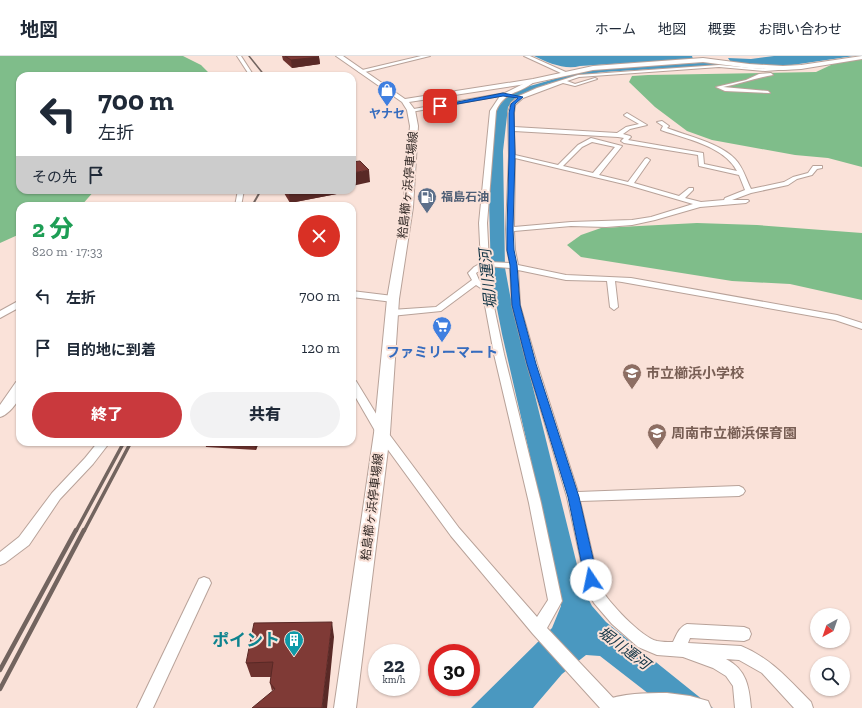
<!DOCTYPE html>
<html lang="ja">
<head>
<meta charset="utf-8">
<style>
  body { margin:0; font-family:"Zilla Slab","Noto Sans JP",serif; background:#f2f2f3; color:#1f2937; height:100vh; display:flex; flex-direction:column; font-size:15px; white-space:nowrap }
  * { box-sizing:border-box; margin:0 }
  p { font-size:13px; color:#747a83 }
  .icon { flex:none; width:22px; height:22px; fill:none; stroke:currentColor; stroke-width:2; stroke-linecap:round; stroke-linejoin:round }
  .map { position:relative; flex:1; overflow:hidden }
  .drawer { position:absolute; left:16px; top:146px; width:340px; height:244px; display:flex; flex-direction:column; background:#fff; border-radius:12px; box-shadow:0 1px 3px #0004 }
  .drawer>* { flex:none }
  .guide { position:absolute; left:16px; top:16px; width:340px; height:122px; border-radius:12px; box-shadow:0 1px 3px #0004; background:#fff; color:#1f2937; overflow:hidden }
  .needle { width:26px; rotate:220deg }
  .buttons { position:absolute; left:810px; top:552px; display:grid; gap:8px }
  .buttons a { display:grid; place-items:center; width:40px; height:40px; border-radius:50%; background:#fff; box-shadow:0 1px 3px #0004; font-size:20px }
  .speed { position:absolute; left:368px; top:588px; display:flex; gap:8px; font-size:20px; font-weight:700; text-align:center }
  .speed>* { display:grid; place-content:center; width:52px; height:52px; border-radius:50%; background:#fff; box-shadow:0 1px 3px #0004; line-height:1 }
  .speed small { font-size:10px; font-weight:400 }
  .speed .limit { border:6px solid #d22; background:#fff; color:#111 }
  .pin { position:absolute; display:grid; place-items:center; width:34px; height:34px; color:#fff; margin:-17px; border-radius:8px; box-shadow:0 2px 6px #0006 }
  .me { position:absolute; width:44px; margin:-22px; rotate:349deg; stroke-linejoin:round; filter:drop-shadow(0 0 3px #0008) }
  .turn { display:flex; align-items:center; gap:14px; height:84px; padding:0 16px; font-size:18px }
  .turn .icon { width:52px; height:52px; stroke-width:2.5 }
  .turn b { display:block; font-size:28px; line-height:34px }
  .then { display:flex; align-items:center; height:38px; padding:0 16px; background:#0003; gap:8px; font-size:15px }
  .round { display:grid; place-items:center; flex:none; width:42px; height:42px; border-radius:21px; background:#f2f2f3 }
  .overview { display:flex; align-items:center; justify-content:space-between; height:68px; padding:0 16px }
  h1 { font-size:24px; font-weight:800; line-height:30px; color:#1e9e55 }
  .primary-button { display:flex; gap:8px; margin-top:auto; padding:8px 16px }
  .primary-button a { flex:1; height:46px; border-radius:24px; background:#c9393d; color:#fff; font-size:16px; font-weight:800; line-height:46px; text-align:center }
  .primary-button a+a { background:#f2f2f3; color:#1f2937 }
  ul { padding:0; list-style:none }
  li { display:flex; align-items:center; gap:12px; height:52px; padding:0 16px }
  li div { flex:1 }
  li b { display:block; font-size:15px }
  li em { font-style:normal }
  header { display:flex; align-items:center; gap:24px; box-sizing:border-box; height:56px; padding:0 20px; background:#fff; border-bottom:1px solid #e0e1e3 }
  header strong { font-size:19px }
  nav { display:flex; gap:22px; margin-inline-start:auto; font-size:14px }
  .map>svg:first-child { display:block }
  .forest { fill:#7fbd8a }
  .water { fill:#4a98c0 }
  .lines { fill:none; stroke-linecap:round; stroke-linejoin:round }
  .minor-casing { stroke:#b8a299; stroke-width:2 }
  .tertiary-casing { stroke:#b8a299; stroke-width:2 }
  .secondary-casing { stroke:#b8a299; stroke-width:2 }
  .minor { fill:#fff; fill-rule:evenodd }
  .tertiary { fill:#fff; fill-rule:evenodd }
  .secondary { fill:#fff; fill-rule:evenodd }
  .rail-far3 { stroke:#72645f; stroke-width:1.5 }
  .rail-far2 { stroke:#72645f; stroke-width:2 }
  .rail-far1 { stroke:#72645f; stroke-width:3.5 }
  .rail { stroke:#72645f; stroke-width:4.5 }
  .wall { fill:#6d322e }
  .shaded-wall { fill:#592926 }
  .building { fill:#7f3a36; stroke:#592926 }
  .route { fill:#1a73e8; stroke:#114b97 }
  .labels { text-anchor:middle; stroke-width:4; stroke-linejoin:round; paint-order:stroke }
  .far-shop-label { font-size:12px; font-weight:bold; fill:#366cbe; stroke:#fae2d9 }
  .far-street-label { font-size:12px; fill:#312825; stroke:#fae2d9 }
  .far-service-label { font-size:12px; font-weight:bold; fill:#4e5e75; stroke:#fae2d9; text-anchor:start }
  .shop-label { font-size:14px; font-weight:bold; fill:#366cbe; stroke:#fae2d9 }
  .education-label { font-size:14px; font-weight:bold; fill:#785e54; stroke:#fae2d9; text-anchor:start }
  .water-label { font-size:15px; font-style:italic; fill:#113445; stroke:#fae2d9 }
  .near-culture-label { font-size:17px; font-weight:bold; fill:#0d838f; stroke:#fae2d9; text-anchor:end }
</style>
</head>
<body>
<header>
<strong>地図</strong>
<nav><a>ホーム</a><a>地図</a><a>概要</a><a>お問い合わせ</a></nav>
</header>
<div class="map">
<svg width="862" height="652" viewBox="0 0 862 652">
  <rect width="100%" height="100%" fill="#fae2d9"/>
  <g class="forest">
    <polygon points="0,0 183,0 201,9 212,20 20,20 20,134 95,134 81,150 20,150 20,178 0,187"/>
    <polygon points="862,3 862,111 828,102 795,99 712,84 687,75 655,51 629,26 632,20 648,19 816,16 833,8"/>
    <polygon points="697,167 757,169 862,177 862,244 790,228 732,225 581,201 567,189 581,179 601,172"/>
  </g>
  <g class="water">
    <path d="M534 0H692L693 3 580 10C565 14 548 7 534 0Z"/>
    <polygon points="774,0 854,0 785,10 741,8 603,16 578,20 547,28 516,41 508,51 503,95 505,212 510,239 583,533 592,550 606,566 713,652 667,652 600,600 586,599 562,618 533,652 471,652 552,572 561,550 548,479 502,278 491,222 489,143 496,53 508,40 523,32 586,14 730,5 728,2 751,3"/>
  </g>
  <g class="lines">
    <defs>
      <g id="minor">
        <polygon points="237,0 241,0 254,20 250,20"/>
        <path d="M719 9 765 13 802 11 804 12 765 15 719 11 579 21 567 25 575 28 595 22 597 23 575 30 563 27 523 42 515 49 514 57V71L617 77 626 71 639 68 625 60 624 59 627 57 647 69 630 73 623 78 630 80 631 81 628 84 703 97 704 108 737 115C724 90 686 83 661 74L663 70 657 66 662 65 669 70 667 72C687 80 720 87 735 103 743 111 746 123 751 133L784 126 793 121 808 117 813 110H822V112L817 113 812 119 797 123 788 129 751 137 732 144H748L749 145 746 147 700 151 655 164 632 169 606 171 571 170 514 175 515 194 518 209 566 219 631 222 837 259 862 267V273L835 264 622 226 615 225 618 251 614 254 610 251 607 225 566 224 518 214 520 249 537 308 578 436 739 430 743 432 745 435 743 438 739 440 580 445 600 531C608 546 641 581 657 585 662 586 668 586 673 586 677 578 679 571 687 568L744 571 749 573 751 578 749 583 744 585 690 582 688 587 741 590C771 602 789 624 811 646L813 652H794L762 617 739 604 726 603C747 614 749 631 751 652H735L733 630 726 620 713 612 683 601 657 599 638 591 612 568 594 547 588 537 567 441 527 308 512 249 510 212 487 210 476 217 479 224 490 232 504 298 541 447 562 545 547 572 617 646 619 652H600L533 578 451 480 378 380 352 335V324L356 325 386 374 459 472 537 561 548 544 529 447 494 298 482 233 476 229 441 255 391 260 387 257 391 254 436 251 472 224 468 217 474 211 481 207 479 167 490 55 500 40 411 56 408 54 505 37 531 24 535 25C521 38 505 34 496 55L487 167 489 206 510 207 507 194 506 173 509 100 508 57 511 47 519 40 537 32 578 19ZM514 75 618 81 624 82 621 85 624 87 698 99 699 110 739 119 745 134 725 142 724 144 701 146 685 142 693 134V132H689L679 140 634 127 650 104 647 102 645 103 628 126 599 119 622 90 591 82 578 89 558 109 515 99ZM592 86 615 91 593 117 563 110 582 91ZM515 102 628 129 693 148 651 161 632 164 571 166 514 171Z"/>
        <path d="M771 17 773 19C756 22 740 28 723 31L768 35 770 37 725 35 716 31 746 24 759 18Z"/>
        <polygon points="238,134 244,134 241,150 235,150"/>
        <polygon points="352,235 393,240 397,243 393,246 352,241"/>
        <polygon points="20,244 20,251 0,262 0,255"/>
        <polygon points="98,386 110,386 93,408 60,443 29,489 5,507 0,509 0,496 19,481 52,437 85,402"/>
        <polygon points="204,521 209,523 211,527 153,652 137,652 199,523"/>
      </g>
      <g id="tertiary">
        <polygon points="421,0 430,0 361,17 358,15"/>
        <polygon points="524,0 530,0 568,17 563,18"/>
        <path d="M20 325C20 329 21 335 20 339 18 347 8 359 0 361V349L16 326Z"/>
        <path d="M667 637 690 640 708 645 711 652H600L603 645C623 637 646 637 667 637Z"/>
      </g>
      <polygon id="secondary" points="336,0 343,0 405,43 533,23 593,10 703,2 749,8 783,10 801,9 862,0 862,3 801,13 783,14 749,12 703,6 593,14 533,27 409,46 415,54 418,70 413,151 399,243 390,377 356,652 334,652 374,377 387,243 403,151 410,70 407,54 402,46"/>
    </defs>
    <use href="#minor" class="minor-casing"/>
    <use href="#tertiary" class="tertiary-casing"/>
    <use href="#secondary" class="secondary-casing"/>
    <use href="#minor" class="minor"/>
    <use href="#tertiary" class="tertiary"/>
    <use href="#secondary" class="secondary"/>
    <polyline class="rail-far3" points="249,0 265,20"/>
    <polyline class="rail-far2" points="252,150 261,134"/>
    <g class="rail-far1">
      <polyline points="76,475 124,386"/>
      <polyline points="84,475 131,386"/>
    </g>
    <g class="rail">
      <polyline points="0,614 76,474"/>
      <polyline points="0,633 84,474"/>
    </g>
  </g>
  <g class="wall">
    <polygon points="282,0 318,0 319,1 320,8 292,12 283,4"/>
    <polygon points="283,134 346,134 347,136 290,147 284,137"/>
    <polygon points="205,386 259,386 256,394 206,391"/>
    <polygon points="334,581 272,635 270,627 271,621 251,621 246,607"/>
  </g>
  <g class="shaded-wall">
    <polygon points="319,1 320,8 292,12 291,4"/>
    <polygon points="369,114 370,126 352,130 352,117"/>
    <polygon points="289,134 346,134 347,136 290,147"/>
    <polygon points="253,386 259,386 256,394"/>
    <polygon points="332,566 334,581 327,652 322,652"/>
  </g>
  <g class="building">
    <polygon points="285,0 318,0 319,1 291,4"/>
    <polygon points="360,105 369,114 352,117 352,106"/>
    <polygon points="332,566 322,652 252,652 275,633 270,627 273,606 246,607 254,567"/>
  </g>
  <polygon class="route" points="503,37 523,41 515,48 514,57 515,100 513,173 514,194 517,209 520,249 536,308 579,441 598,524 596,527 591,529 587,527 585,524 568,441 527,308 512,249 510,209 507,194 507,173 509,100 509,57 511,48 518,42 503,40 440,51 437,50"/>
  <defs>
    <symbol id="shop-pin" viewBox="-11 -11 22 30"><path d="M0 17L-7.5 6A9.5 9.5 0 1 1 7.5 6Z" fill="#3f7fe0" stroke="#fae2d9"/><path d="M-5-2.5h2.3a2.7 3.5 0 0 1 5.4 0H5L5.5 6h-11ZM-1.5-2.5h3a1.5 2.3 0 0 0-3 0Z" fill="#fff"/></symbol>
    <symbol id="fuel-pin" viewBox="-11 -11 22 30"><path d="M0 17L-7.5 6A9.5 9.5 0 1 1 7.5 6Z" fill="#5c6f8a" stroke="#fae2d9"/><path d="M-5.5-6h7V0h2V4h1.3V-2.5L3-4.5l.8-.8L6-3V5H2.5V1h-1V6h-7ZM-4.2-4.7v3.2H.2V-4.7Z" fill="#fff"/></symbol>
    <symbol id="supermarket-pin" viewBox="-11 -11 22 30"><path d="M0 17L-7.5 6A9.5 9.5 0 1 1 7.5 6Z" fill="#3f7fe0" stroke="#fae2d9"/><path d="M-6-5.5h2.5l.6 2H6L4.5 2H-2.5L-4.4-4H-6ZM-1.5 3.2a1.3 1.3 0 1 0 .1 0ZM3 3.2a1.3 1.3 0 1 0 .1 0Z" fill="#fff"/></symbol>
    <symbol id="school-pin" viewBox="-11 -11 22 30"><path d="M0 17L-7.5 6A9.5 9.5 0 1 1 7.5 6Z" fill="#8d6e63" stroke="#fae2d9"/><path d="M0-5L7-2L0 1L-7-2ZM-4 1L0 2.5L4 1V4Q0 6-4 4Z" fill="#fff"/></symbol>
    <symbol id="building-pin" viewBox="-11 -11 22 30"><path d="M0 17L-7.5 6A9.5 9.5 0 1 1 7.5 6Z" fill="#0f9aa8" stroke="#fae2d9"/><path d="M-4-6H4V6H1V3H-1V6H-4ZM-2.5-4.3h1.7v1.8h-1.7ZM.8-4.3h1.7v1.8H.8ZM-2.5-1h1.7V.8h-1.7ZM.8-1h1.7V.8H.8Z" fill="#fff"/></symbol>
  </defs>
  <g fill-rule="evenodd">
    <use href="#shop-pin" x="376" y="23" width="22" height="30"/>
    <use href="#fuel-pin" x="416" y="130" width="22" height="30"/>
    <use href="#supermarket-pin" x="431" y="259" width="22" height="30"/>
    <use href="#school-pin" x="621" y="306" width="22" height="30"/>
    <use href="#school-pin" x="646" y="366" width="22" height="30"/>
    <use href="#building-pin" x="283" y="573" width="22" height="30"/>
  </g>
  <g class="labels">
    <g class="far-shop-label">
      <text x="387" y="62">ヤナセ</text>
    </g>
    <g class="far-street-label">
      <text transform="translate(408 129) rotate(-84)" y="4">粭島櫛ヶ浜停車場線</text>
      <text transform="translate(372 451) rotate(-83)" y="4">粭島櫛ヶ浜停車場線</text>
    </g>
    <g class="far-service-label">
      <text x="441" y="145">福島石油</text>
    </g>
    <g class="shop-label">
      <text x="442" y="301">ファミリーマート</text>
    </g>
    <g class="education-label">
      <text x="646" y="322">市立櫛浜小学校</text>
      <text x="671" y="382">周南市立櫛浜保育園</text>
    </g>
    <g class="water-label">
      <text transform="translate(488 223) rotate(-96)" y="5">堀川運河</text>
      <text transform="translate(624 592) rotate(37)" y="5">堀川運河</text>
    </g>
    <g class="near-culture-label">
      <text x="280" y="590">ポイント</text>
    </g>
  </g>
</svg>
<div class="buttons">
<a><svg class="needle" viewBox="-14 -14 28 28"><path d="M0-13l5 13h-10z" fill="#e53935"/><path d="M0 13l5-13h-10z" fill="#747a83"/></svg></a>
<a><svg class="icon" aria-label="search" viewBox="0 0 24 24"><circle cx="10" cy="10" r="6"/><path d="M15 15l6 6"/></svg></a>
</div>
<div class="speed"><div>22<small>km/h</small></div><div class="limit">30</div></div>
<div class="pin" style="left:440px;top:50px;background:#d93025"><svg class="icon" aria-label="arrive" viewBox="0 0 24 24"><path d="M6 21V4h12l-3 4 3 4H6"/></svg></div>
<svg class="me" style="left:591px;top:524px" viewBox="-20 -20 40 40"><circle r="19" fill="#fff"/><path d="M0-13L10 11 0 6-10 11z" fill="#1a73e8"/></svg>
<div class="guide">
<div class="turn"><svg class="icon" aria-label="left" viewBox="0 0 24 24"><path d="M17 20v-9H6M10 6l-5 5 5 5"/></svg><div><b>700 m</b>左折</div></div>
<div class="then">その先<svg class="icon" aria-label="arrive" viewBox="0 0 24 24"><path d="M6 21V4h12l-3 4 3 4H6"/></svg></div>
</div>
<section class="drawer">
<div class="overview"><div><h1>2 分</h1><p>820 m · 17:33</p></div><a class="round" style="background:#d93025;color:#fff"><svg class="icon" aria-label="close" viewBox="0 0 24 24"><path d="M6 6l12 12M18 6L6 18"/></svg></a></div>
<ul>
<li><svg class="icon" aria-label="left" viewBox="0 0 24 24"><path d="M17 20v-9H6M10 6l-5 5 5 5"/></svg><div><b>左折</b></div><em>700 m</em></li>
<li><svg class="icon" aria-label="arrive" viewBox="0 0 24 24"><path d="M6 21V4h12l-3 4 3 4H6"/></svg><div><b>目的地に到着</b></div><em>120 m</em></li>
</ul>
<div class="primary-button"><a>終了</a><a>共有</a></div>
</section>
</div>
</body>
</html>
